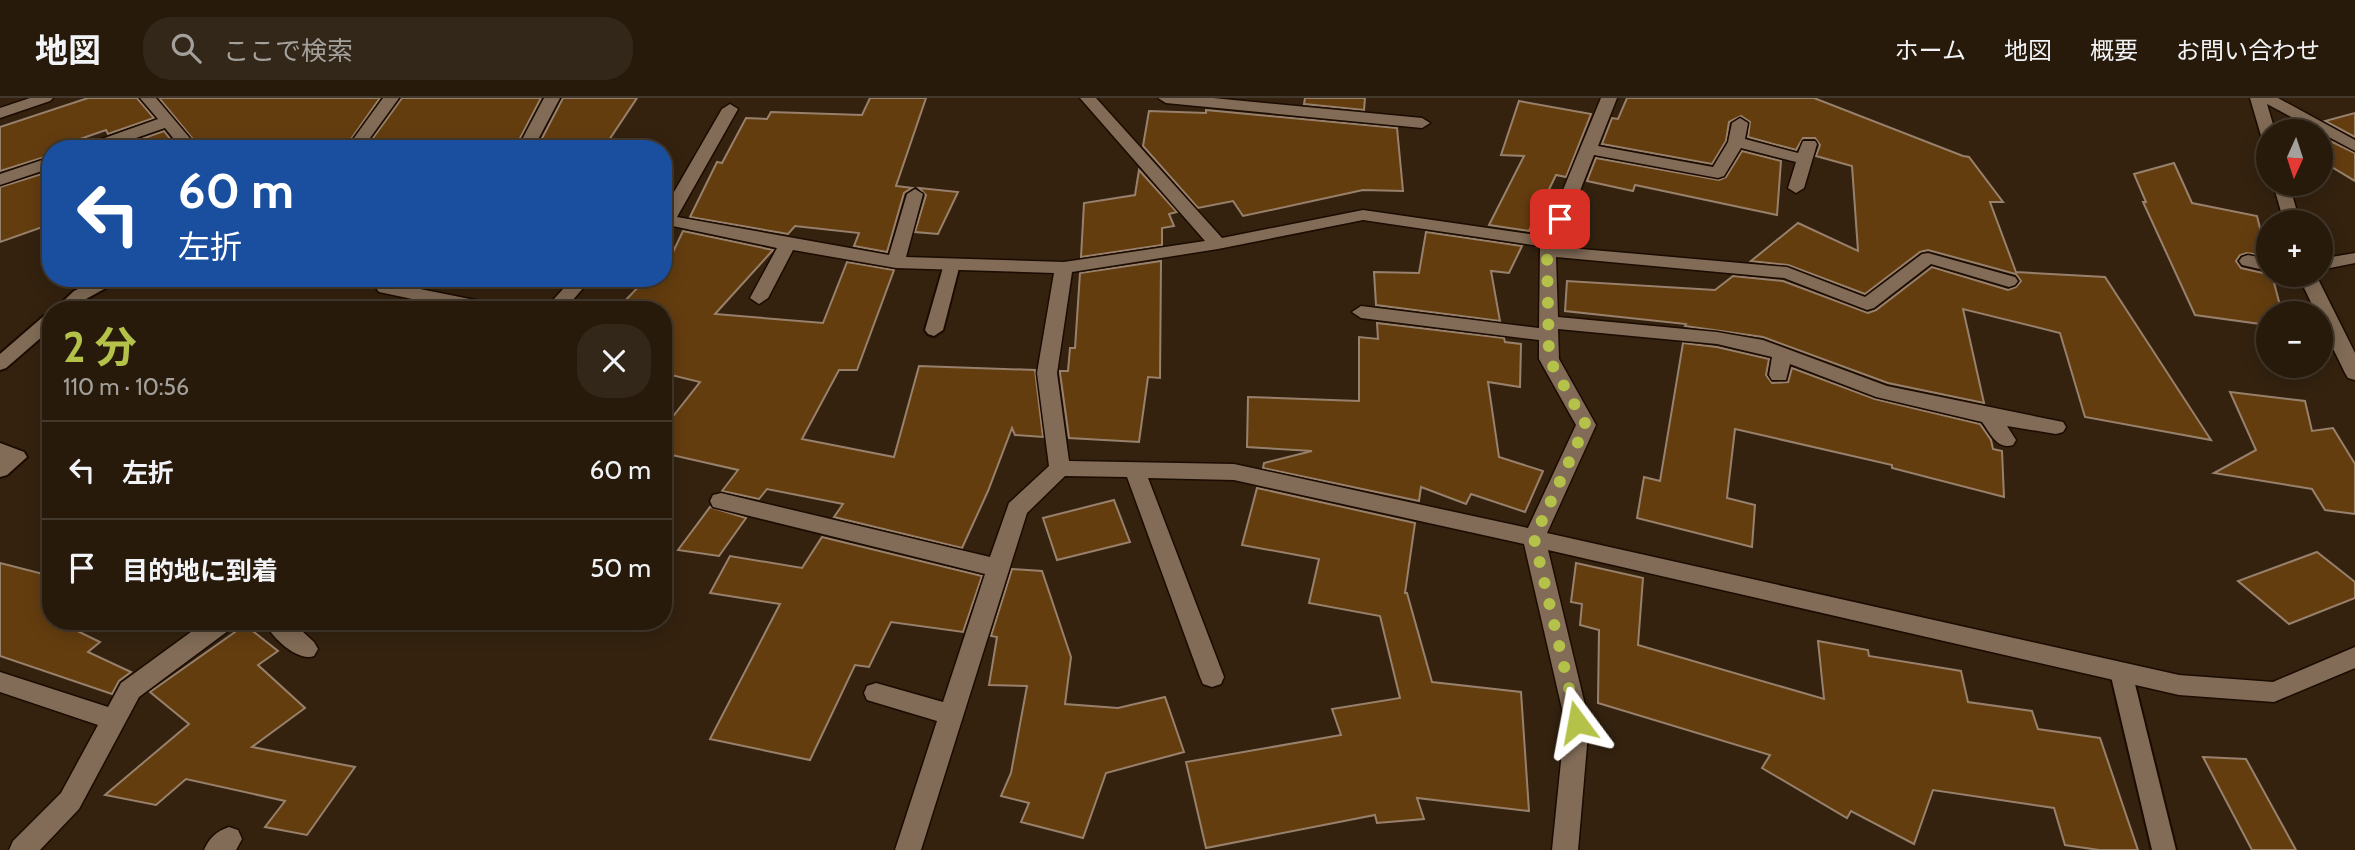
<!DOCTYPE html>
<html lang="ja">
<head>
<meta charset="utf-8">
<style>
  body { margin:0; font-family:Cabin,"Noto Sans JP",sans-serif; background:#332719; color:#f1f3f6; height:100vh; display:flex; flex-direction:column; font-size:26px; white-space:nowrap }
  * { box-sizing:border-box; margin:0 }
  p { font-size:23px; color:#a4a19d }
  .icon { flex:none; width:38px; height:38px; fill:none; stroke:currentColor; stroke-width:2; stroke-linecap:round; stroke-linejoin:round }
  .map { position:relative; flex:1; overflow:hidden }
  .sheet { position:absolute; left:42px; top:203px; width:630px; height:329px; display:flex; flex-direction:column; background:#271a0b; border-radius:28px; box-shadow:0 4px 18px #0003,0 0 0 2px #43382c }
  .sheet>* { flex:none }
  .hud { position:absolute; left:42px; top:42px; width:630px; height:147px; border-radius:28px; box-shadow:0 4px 18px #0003,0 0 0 2px #43382c; background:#1a4fa0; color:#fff; overflow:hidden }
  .needle { width:46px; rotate:183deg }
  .fabs { position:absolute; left:2256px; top:21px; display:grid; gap:14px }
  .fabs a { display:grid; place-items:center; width:77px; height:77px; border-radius:50%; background:#271a0b; box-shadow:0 4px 18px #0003,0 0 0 2px #43382c; font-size:35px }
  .pin { position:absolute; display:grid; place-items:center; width:60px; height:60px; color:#fff; margin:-30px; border-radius:14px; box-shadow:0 4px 10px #0006 }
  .me { position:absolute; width:77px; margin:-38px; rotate:347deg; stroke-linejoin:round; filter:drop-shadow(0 0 5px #0008) }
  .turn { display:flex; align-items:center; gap:24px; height:147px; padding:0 21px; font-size:32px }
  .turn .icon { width:91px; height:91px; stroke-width:2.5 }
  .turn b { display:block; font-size:49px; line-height:60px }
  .round { display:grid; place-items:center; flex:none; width:74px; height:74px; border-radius:28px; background:#332719 }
  .headline { display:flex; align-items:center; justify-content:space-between; height:119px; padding:0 21px }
  h1 { font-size:42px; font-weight:700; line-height:52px; color:#b4c24a }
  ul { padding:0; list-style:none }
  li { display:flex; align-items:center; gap:21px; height:98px; padding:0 21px; border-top:2px solid #43382c }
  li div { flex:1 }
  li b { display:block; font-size:26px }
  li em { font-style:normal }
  header { display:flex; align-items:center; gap:42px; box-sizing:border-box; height:98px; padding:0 35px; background:#271a0b; border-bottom:2px solid #43382c }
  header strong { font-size:33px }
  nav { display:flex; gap:38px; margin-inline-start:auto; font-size:24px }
  .search { width:490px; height:63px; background:#332719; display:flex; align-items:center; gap:18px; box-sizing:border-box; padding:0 24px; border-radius:28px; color:#a4a19d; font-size:26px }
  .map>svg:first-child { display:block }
  .building { fill:#643d0f; stroke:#98816c; stroke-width:2 }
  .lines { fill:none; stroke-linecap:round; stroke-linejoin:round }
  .service-casing { stroke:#1b0b00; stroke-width:4 }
  .minor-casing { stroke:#1b0b00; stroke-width:3 }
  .service { fill:#826c57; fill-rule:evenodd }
  .minor { fill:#826c57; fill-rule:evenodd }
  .route { stroke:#b4c24a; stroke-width:12; stroke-dasharray:0 21.6 }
</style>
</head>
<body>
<header>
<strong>地図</strong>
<div class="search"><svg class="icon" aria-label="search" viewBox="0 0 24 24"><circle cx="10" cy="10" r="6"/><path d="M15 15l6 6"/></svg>ここで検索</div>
<nav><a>ホーム</a><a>地図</a><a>概要</a><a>お問い合わせ</a></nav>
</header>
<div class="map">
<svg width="2355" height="752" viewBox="0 0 2355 752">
  <rect width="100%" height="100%" fill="#34220f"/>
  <g class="building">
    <polygon points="88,0 137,0 154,20 108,36 106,32 51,51 51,57 0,73 0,29"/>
    <polygon points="159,0 380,0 344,51 201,51"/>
    <polygon points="402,0 541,0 517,46 365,51"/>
    <polygon points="563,0 637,0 603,51 551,51 555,46 539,46"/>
    <polygon points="870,0 926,0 896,88 912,90 904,95 887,154 854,148 859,135 795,128 788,136 690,119 717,64 722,65 746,20 767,21 771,14 862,17"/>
    <polygon points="1305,0 1365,0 1364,12 1304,6"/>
    <polygon points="1627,0 1814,0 1963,58 1969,59 2003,104 1990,104 2016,174 2105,179 2211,342 2085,319 2060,235 1963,211 1984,305 1888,285 1763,239 1685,228 1686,226 1565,213 1567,183 1715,192 1733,178 1783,183 1868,215 1876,212 1932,169 2008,192 2016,189 2021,183 2016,176 1928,152 1920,154 1865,196 1788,167 1751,163 1798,125 1858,153 1852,68 1816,58 1820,47 1815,40 1803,40 1796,52 1748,39 1750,24 1741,18 1729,24 1726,43 1712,66 1602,46 1612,20 1618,21"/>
    <polygon points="1519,3 1591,16 1566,79 1556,77 1529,133 1489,127 1524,58 1501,57"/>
    <polygon points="1206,12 1397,30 1403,93 1363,92 1243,118 1233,103 1198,110 1143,48 1149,13 1206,15"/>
    <polygon points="2355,15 2355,39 2325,23"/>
    <polygon points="164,33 178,51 116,50"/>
    <polygon points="2320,38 2355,55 2355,83 2320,62"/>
    <polygon points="1742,53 1781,63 1777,117 1635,87 1633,93 1587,83 1596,60 1719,82 1726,79"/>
    <polygon points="2174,65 2192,105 2257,118 2267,158 2247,155 2240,157 2236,163 2241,170 2272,177 2282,215 2268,215 2268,227 2195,217 2143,104 2146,104 2134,76"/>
    <polygon points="1139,72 1177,114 1169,116 1174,128 1162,130 1162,147 1081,159 1084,105 1135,97"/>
    <polygon points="51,73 51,126 0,144 0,89"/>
    <polygon points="919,90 958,94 938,136 915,134 926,97"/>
    <polygon points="683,133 773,152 715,216 823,225 847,164 894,172 857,272 839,272 802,341 894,359 919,268 1035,272 1043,339 1015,337 1012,330 988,393 962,450 834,419 843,406 767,391 759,401 722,393 738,372 663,355 663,331 700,284 663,275 663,212 616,212 647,180 663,180 663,164 673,154"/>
    <polygon points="1426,134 1522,148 1509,175 1491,173 1500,223 1376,207 1374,174 1419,175"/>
    <polygon points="1161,163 1160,280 1148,279 1139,344 1069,340 1060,275 1060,273 1068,273 1070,250 1075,250 1080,175"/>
    <polygon points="1377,225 1504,240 1505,244 1521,246 1520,289 1488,284 1499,359 1543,373 1525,414 1471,396 1466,406 1421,389 1419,403 1263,370 1264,365 1312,353 1247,349 1248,299 1359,303 1359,239 1378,241"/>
    <polygon points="1683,245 1717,249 1769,261 1766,277 1772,285 1788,284 1792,270 1875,301 1980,326 1991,342 1993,351 2002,353 2004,399 1892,370 1892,367 1735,331 1727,400 1755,407 1752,449 1637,420 1644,379 1660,383"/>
    <polygon points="2230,294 2305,303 2312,333 2333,330 2355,366 2355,416 2325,412 2312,391 2214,375 2256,352"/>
    <polygon points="1257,390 1415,425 1405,495 1407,495 1432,584 1521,594 1529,713 1417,700 1424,721 1377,725 1375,717 1206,750 1186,664 1341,637 1332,611 1400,600 1380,518 1309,505 1319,461 1242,447"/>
    <polygon points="1114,402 1130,444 1057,462 1043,420"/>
    <polygon points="710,409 746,420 719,458 678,452"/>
    <polygon points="822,439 982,478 963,534 891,524 869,569 855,567 810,662 710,641 780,506 710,495 730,458 802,470"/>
    <polygon points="2317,454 2355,484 2355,500 2289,526 2238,483"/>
    <polygon points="0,465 51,478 51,523 57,523 100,544 88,554 131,574 119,583 112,596 0,558"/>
    <polygon points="1576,465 1643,480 1638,547 1824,601 1818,543 1868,552 1869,558 1961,573 1968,604 2032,613 2038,631 2100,640 2138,752 2099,752 2065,747 2054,710 1933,692 1914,746 1851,713 1847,720 1762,670 1770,657 1598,605 1599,532 1580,527 1582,506 1571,504"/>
    <polygon points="1012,471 1042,473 1071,559 1065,606 1118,610 1165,599 1184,654 1106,675 1083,740 1021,724 1029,705 1001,698 1011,675 1027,588 989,587 997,539 991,538"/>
    <polygon points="245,527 278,553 258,567 305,610 252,649 355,669 307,737 265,729 285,703 186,681 156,707 105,697 189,626 150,594"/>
    <polygon points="2203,659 2246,661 2296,752 2252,752"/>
  </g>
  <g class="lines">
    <defs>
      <g id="service">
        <polygon points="952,161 960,166 943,232 934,238 928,236 925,232 944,166"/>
        <polygon points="102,180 124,180 86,201 73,212 54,212 74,193"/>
        <polygon points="51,216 51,231 6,270 0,272 0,256 45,217"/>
        <polygon points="0,345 24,354 27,359 7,377 0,379"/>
        <polygon points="2121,565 2129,568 2132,574 2176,752 2152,752 2110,574 2113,568"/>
      </g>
      <g id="minor">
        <polygon points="30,0 53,0 50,3 0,20 0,10"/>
        <polygon points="140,0 156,0 199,51 182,51 165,30 104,51 80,51 82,48 158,21"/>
        <polygon points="383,0 399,0 362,51 346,51"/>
        <polygon points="544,0 560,0 533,51 517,51"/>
        <path d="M1080 0H1096L1222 140 1363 112 1544 138 1601 0H1617L1598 48 1713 69 1728 44 1732 25 1740 20 1748 25 1745 41 1798 55 1803 43H1815L1817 46 1804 90 1796 95 1788 90 1796 64 1741 50 1724 78 1718 80 1594 57 1558 149 1787 169 1865 199 1922 156 1928 155 2015 179 2018 183 2015 187 2009 189 1931 166 1874 210 1867 212 1784 180 1556 159 1558 219 1717 234 1763 242 1887 288 2063 324 2066 329 2063 334 2056 336 2007 328 2016 342 2013 347C1997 352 1991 336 1982 324L1876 299 1790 266 1786 282H1772L1769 277 1772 259 1717 246 1558 231 1559 261 1596 327 1547 435 2179 577 2273 584 2355 549V570L2274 604 2179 597 1548 452 1589 624 1578 752H1552L1565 624 1524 446 1234 382 1148 380 1224 579 1221 586 1212 589 1203 586 1200 579 1127 379 1065 378 1027 415 921 752H895L937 623 867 602 864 595 867 588 876 585 943 604 985 476 721 411 713 409 710 403 713 397 721 395 990 459 1009 405 1049 368 1037 275 1054 175 896 170 793 152 768 200 759 206 750 200 777 150 663 126V113L722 11 730 6 738 11 677 119 889 157 907 96 915 91 923 96 906 159 1064 164 1205 143ZM1363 122 1540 148 1539 230 1361 208 1352 214 1361 220 1539 242V261L1576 327 1528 430 1234 366 1069 363 1057 275 1072 174 1218 151Z"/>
        <polygon points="1158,0 1213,0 1422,20 1430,25 1422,30 1166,5"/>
        <polygon points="2250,0 2278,0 2355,42 2355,53 2267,6 2275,33 2268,33 2268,43 2262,41"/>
        <polygon points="51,59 51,70 0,87 0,76"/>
        <polygon points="2273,86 2289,86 2300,124 2284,124"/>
        <polygon points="2355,155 2355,165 2320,172 2320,161"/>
        <polygon points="2248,157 2268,161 2268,173 2242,167 2239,163 2242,159"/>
        <polygon points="2298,177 2316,177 2355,255 2355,282 2348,280 2345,275 2320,224 2320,215 2316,215"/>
        <polygon points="573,180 592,180 564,212 544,212"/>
        <polygon points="385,184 495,206 504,212 464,212 379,194 376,190"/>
        <polygon points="206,523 235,523 232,530 139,599 79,711 40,752 9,752 13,743 61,695 98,627 0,594 0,574 108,609 121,585"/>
        <path d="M264 523H291L314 544 318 551 314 558C297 564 271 539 264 523Z"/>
        <path d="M229 729 238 732 242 741 236 752H204C209 740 217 733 229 729Z"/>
      </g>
    </defs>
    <use href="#service" class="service-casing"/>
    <use href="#minor" class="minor-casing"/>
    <use href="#service" class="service"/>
    <use href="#minor" class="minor"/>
  </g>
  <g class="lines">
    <polyline class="route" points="1560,121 1547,153 1549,261 1586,327 1534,440 1577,624"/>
  </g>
</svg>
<div class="fabs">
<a><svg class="needle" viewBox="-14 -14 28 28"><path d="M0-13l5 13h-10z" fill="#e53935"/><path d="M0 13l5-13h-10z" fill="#a4a19d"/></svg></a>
<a>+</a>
<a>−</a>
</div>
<div class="pin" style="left:1560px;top:121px;background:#d93025"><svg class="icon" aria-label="arrive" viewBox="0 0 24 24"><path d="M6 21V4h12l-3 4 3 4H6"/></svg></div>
<svg class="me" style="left:1577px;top:624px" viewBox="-20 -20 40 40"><path d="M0-17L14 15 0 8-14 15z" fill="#b4c24a" stroke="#fff" stroke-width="4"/></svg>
<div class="hud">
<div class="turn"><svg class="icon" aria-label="left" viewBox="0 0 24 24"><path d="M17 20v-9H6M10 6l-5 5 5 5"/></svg><div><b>60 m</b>左折</div></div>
</div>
<section class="sheet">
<div class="headline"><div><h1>2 分</h1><p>110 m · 10:56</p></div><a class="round"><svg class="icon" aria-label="close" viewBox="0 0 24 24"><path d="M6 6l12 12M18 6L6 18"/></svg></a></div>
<ul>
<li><svg class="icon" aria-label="left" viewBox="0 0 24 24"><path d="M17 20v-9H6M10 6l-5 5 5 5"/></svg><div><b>左折</b></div><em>60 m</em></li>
<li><svg class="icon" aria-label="arrive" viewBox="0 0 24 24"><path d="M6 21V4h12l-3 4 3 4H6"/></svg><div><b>目的地に到着</b></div><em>50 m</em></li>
</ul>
</section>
</div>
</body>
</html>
